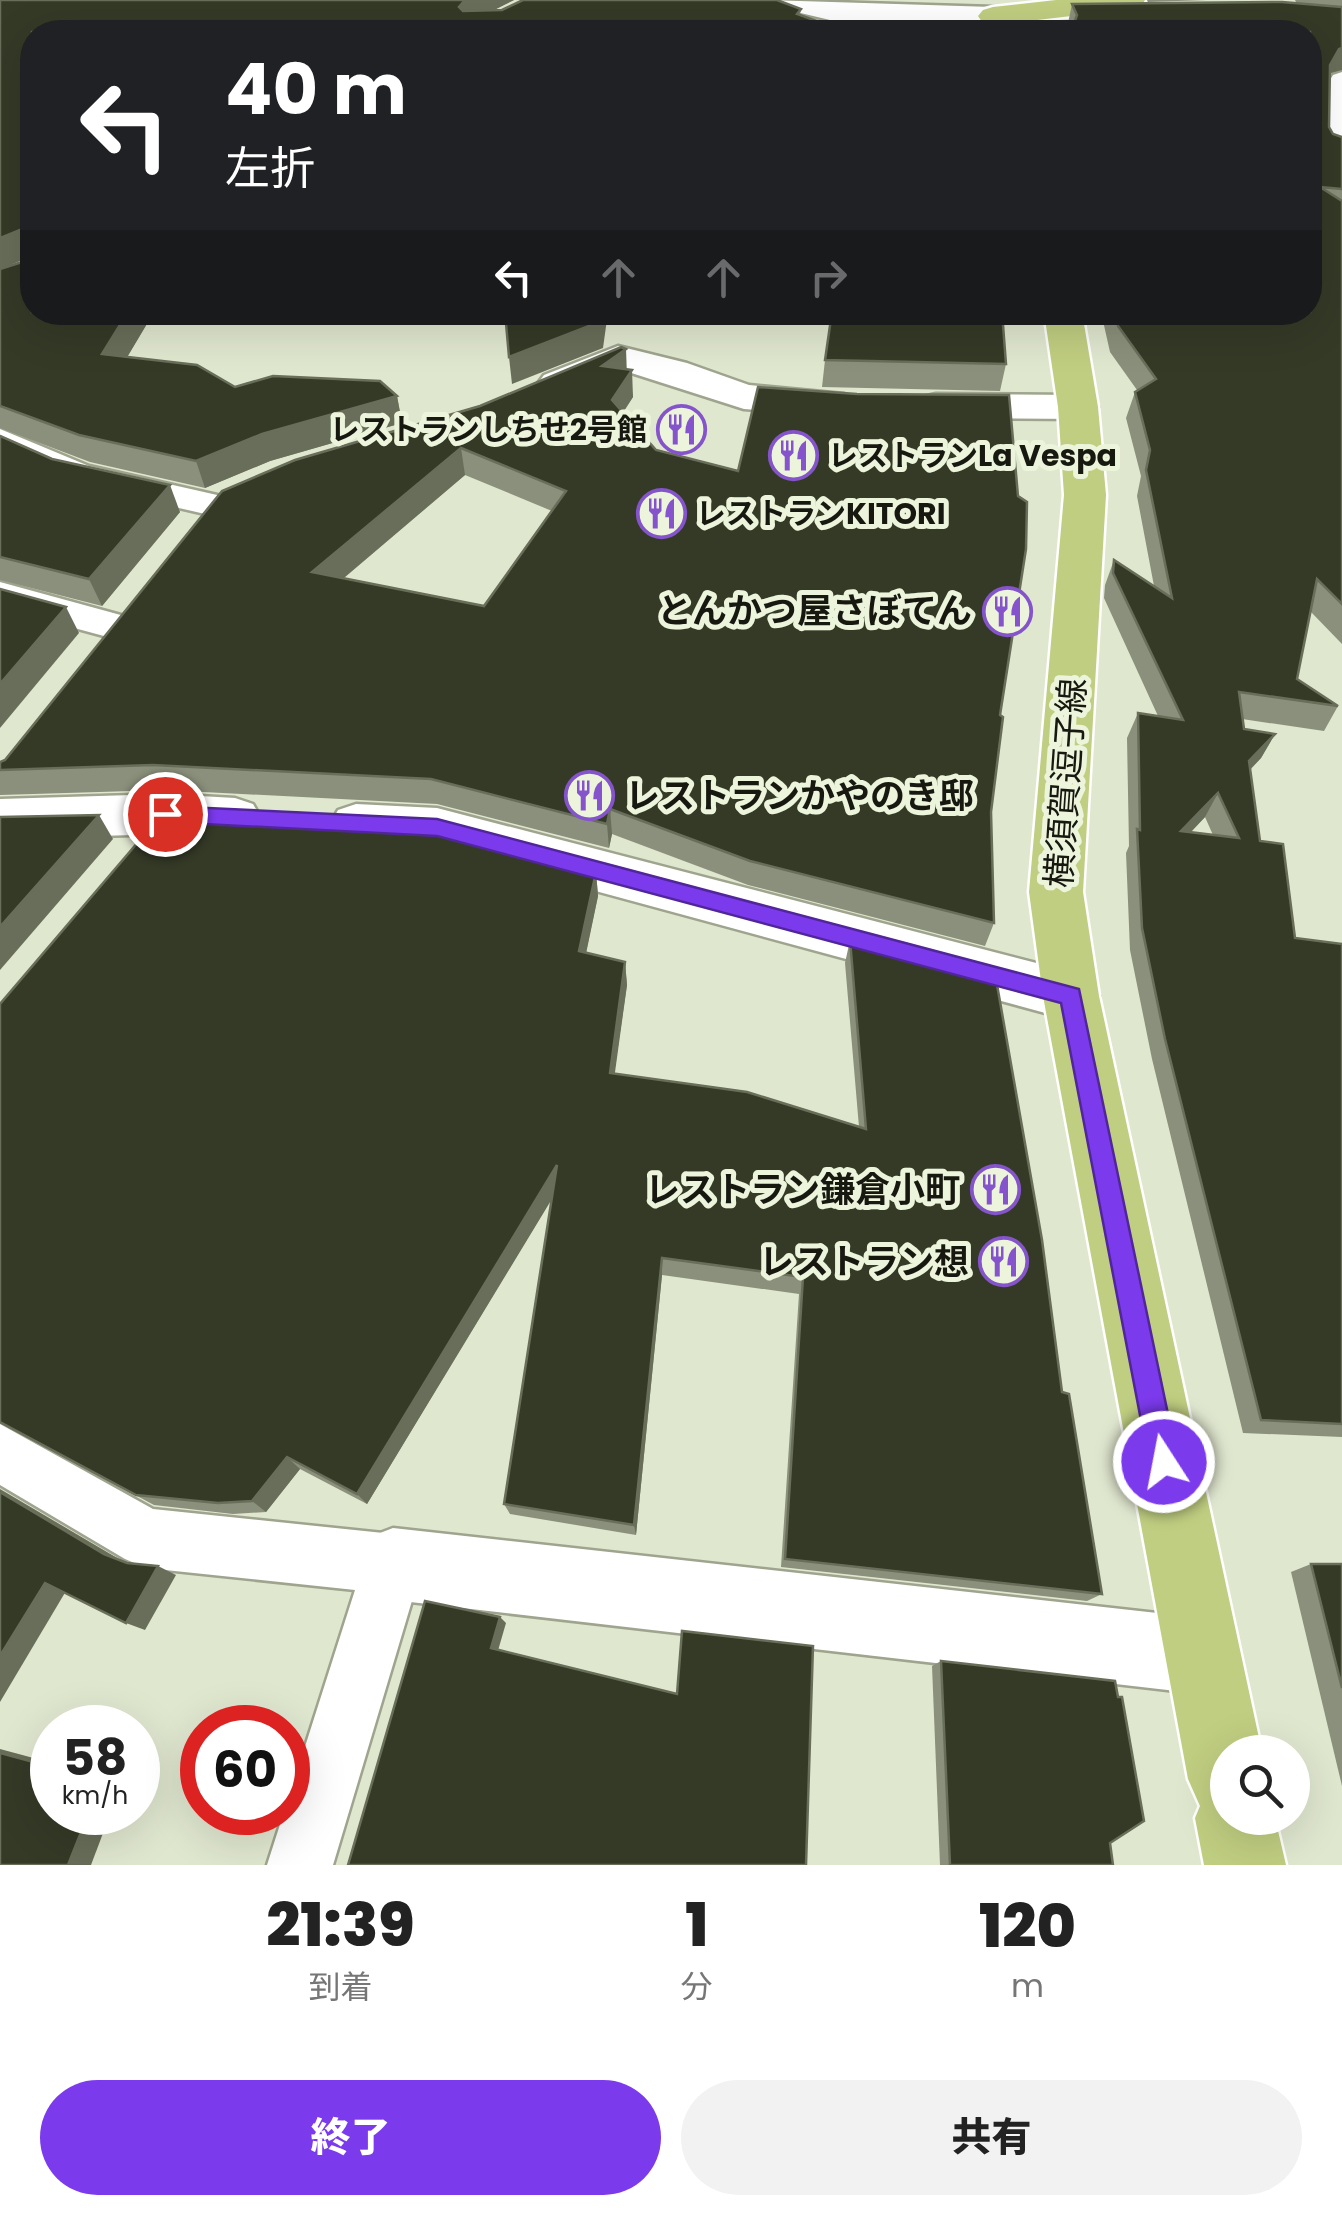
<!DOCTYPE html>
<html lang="ja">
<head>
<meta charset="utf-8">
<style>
  body { margin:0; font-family:Poppins,"Noto Sans JP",sans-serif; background:#f2f2f2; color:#222; height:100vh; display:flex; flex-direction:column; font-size:38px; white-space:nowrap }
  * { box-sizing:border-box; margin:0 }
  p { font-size:32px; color:#767676 }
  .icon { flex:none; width:55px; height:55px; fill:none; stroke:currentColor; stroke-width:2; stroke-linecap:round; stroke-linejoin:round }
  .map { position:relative; height:1865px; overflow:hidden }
  .side { display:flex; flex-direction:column; background:#fff; flex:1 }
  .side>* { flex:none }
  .guide { position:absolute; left:20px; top:20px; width:1302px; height:305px; border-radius:40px; box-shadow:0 10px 40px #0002; background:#202124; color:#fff; overflow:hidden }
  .controls { position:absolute; left:1210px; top:1735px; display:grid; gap:20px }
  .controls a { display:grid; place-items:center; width:100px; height:100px; border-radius:50%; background:#fff; box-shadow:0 10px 40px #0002; font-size:50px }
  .speed { position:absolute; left:30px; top:1705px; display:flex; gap:20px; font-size:50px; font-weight:700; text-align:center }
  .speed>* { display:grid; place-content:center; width:130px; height:130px; border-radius:50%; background:#fff; box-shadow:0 10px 40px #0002; line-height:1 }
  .speed small { font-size:25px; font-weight:400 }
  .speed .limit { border:15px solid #d22; background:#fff; color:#111 }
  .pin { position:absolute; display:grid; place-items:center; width:85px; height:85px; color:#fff; margin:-42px; border:5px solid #fff; border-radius:50%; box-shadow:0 2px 10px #0007 }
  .me { position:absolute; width:110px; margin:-55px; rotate:349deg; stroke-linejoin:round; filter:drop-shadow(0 0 8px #0008) }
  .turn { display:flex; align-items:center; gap:35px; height:210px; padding:0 40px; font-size:45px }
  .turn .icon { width:130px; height:130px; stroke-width:2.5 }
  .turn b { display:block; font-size:70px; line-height:85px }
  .lanes { display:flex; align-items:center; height:95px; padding:0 40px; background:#0003; justify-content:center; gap:50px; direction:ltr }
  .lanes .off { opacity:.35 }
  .eta { display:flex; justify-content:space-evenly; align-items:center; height:170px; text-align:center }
  .eta b { font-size:60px; font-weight:800; line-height:70px }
  .cta { display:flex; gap:20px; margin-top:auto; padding:20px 40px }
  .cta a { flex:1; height:115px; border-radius:60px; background:#7c3aed; color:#fff; font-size:40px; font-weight:800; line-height:115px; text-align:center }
  .cta a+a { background:#f2f2f2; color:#222 }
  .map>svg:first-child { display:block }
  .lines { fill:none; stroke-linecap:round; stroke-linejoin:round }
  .lane-casing { stroke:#9ea48d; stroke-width:5 }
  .street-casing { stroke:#9ea48d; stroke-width:5 }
  .primary-casing { stroke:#fff; stroke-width:5 }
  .lane { fill:#fff; fill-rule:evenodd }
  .street { fill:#fff; fill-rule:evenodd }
  .primary { fill:#c0ce81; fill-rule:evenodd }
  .wall { fill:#8a907b; fill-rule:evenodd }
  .shaded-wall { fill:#686e59 }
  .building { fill:#353a27; stroke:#686e59; stroke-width:2.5; fill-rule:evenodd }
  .route { fill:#7c3aed; stroke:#51269a; stroke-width:2.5 }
  .labels { text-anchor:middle; stroke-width:10; stroke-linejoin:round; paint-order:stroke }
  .far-poi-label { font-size:30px; font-weight:bold; fill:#171910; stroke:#edf4dc; text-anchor:start }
  .poi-label { font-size:35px; font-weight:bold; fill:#171910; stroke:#edf4dc; text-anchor:end }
  .street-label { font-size:35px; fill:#171910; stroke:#edf4dc }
</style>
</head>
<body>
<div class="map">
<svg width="1342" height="1865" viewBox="0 0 1342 1865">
  <rect width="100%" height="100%" fill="#e0e7cf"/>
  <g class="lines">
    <defs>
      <g id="lane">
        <polygon points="1342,72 1342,161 1326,158 1323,152 1324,90 1333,75"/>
        <polygon points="0,429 89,466 226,497 232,505 226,513 214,516 65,482 0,453"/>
        <polygon points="0,582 128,617 134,626 128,635 115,639 0,608"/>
        <polygon points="0,1424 153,1509 393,1534 414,1543 423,1564 333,1865 267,1865 284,1812 288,1812 288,1800 355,1590 146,1568 125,1559 0,1485"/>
      </g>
      <g id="street">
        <polygon points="767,0 993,7 1003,10 1008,16 1003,22 993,25 830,20 771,6"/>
        <polygon points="618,346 687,363 749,385 844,394 850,403 844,412 830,415 744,409 622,370 572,391 558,395 544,391 538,383 544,375"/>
        <polygon points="936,394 1078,395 1092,398 1098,407 1092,416 1078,419 936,418 922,415 916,406 922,397"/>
        <polygon points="165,794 235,798 253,804 261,818 253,832 235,838 165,834 0,839 0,799"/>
        <polygon points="356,804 437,808 1071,972 1091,979 1099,996 1091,1013 1071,1020 437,848 356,844 338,838 330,824 338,810"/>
        <polygon points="393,1528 1202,1618 1229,1629 1240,1656 1229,1683 1202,1694 393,1600 367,1590 357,1564 367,1538"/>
      </g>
      <g id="primary">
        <polygon points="1056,0 1145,0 1141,6 1131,9 1012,23 1017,32 989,32 978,16 983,10 993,7"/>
        <polygon points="1044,312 1082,312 1098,407 1106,495 1083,892 1099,996 1262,1752 1228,1752 1228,1818 1275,1818 1286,1865 1204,1865 1195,1818 1200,1806 1188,1779 1043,996 1029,892 1064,495 1058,407"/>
      </g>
    </defs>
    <use href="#lane" class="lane-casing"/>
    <use href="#street" class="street-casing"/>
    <use href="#primary" class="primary-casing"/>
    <use href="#lane" class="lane"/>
    <use href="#street" class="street"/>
    <use href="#primary" class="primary"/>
  </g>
  <g class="wall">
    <polygon points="0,0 514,0 493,10 502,10 523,0 777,0 801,9 800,15 847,32 32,32 32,312 154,312 127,357 197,365 235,387 273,376 380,381 397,396 402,423 270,461 205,488 90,462 0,428 0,269 22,262 22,260 0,269"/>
    <polygon points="1147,0 1207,0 1148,2"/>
    <path d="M1295 0H1342V70L1329 74V127L1333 134 1342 137V644L1311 612 1297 679 1338 706 1324 731 1242 719 1244 729 1275 734 1261 758 1250 770 1260 841 1295 938 1342 944V1437L1243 1433 1152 1059 1130 950 1126 853 1129 846 1127 738 1138 713 1158 716 1104 598 1105 585 1114 560 1154 586 1137 496 1141 476 1126 418 1135 392 1137 390 1110 352 1101 312H1310V32H1069L1067 28 1072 4 1296 2ZM1205 817 1213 835 1191 832Z"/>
    <polygon points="825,360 1006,364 1000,391 822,387"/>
    <path d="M627 369 633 397 623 413 656 450 1000 715 991 812 994 923 985 946 748 885 612 834 609 848 437 804 165 790 0 795V762L5 760 222 491ZM465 475 552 511 484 606 344 578Z"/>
    <polygon points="0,436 180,512 102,606 0,580"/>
    <polygon points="596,872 598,896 586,952 625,962 627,985 614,1074 859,1127 845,963 850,940 1062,1392 1102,1594 1087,1601 781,1567 799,1294 662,1275 636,1535 510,1514 504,1504 552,1198 367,1504 300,1469 266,1512 233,1514 154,1505 0,1423 0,1004"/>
    <polygon points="1311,1564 1342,1564 1342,1786 1291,1572"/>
    <polygon points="941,1661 1110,1843 1113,1865 940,1865 932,1666"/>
  </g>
  <g class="shaded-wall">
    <polygon points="465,0 514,0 469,23 459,7"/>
    <polygon points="1342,48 1342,70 1330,73 1330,65 1339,49"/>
    <polygon points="22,229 32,256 0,269 0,238"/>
    <polygon points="128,312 154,312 113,381 102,354"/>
    <polygon points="603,312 608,312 603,348 512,384 509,357"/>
    <polygon points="626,349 627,376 602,366"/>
    <polygon points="632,370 633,397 613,427 612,400"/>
    <polygon points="397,396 402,423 270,461 205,488 196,461 262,434"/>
    <polygon points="461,448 465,475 320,598 312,572"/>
    <polygon points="170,485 180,512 102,606 89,579"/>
    <polygon points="66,607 79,633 0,728 0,684"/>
    <polygon points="1275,734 1261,758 1235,785 1249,761"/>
    <polygon points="1218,793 1205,817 1169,855 1181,831"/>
    <polygon points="610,809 612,834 609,848 607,824"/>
    <polygon points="99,815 113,839 0,970 0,927"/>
    <polygon points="596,872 598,896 582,973 579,951"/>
    <polygon points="625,962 627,985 612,1094 610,1073"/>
    <polygon points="557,1165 561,1184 367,1504 357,1494"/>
    <polygon points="662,1258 662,1275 636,1535 634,1525"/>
    <polygon points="287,1457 300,1469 266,1512 252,1501"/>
    <polygon points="0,1489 124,1562 104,1554 0,1492"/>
    <polygon points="158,1566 176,1575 145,1630 126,1623"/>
    <polygon points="45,1583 66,1591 0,1702 0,1656"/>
    <polygon points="500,1617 506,1623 497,1654 491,1648"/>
    <polygon points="0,1749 52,1763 52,1767 0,1753"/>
    <polygon points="89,1812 111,1812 91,1865 68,1865"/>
  </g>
  <g class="building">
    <polygon points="0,0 465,0 459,7 463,11 502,10 523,0 777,0 801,9 797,14 847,32 32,32 32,312 128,312 102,354 197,365 235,387 273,376 380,381 397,396 262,434 196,461 79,435 0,406 0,269 22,262 22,229 0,238"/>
    <path d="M1282 2 1342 7V48L1339 49 1330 65 1329 127 1333 134 1342 137V189L1320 187 1342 201V604L1317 579 1297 679 1338 706 1239 692 1244 729 1275 734 1249 761 1260 841 1283 844 1295 938 1342 944V1424L1261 1420 1165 1039 1142 928 1137 829 1140 830 1138 713 1183 720 1113 573 1114 560 1172 598 1146 470 1150 450 1135 392 1156 379 1118 326 1115 312H1310V32H1071L1077 15 1072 4ZM1218 793 1239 838 1181 831Z"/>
    <polygon points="505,312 603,312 602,321 509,357"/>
    <polygon points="832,312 1002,312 1006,364 825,360"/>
    <path d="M621 347 626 349 602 366 632 370 612 400 656 450 738 471 758 387 857 394 1009 395 1018 496 1027 502 1026 549 1000 715 1003 717 991 812 994 923 750 861 610 809 607 824 431 779 153 765 0 770V762L5 760 222 491 295 460 480 406ZM461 448 566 491 484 606 312 572Z"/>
    <polygon points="0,436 52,459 170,485 89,579 0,557"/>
    <polygon points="0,589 66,607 0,684"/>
    <polygon points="162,814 430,827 596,872 579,951 625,962 610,1073 747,1092 866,1129 850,940 996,979 1042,1240 1062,1392 1069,1394 1102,1594 785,1559 803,1277 662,1258 634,1525 504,1504 557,1165 357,1494 287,1457 252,1501 218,1503 136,1495 0,1422 0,1004"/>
    <polygon points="99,815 0,927 0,817"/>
    <polygon points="0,1492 104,1554 127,1563 158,1566 126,1623 45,1583 0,1656"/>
    <polygon points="1311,1564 1342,1564 1342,1688"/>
    <polygon points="425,1601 500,1617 491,1648 677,1694 682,1631 813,1646 806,1865 348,1865"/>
    <polygon points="941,1661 1115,1681 1118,1697 1122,1697 1144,1821 1110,1843 1113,1865 950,1865"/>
    <polygon points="0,1753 52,1767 52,1812 89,1812 68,1865 0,1865"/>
  </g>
  <polygon class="route" points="165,806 437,819 1079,989 1178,1462 1174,1472 1164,1476 1154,1472 1149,1462 1061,1003 437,836 165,822 154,814"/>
  <defs>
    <symbol id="restaurant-ring" viewBox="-11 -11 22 22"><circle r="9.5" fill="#edf4dc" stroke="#8554cd" stroke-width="1.5"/><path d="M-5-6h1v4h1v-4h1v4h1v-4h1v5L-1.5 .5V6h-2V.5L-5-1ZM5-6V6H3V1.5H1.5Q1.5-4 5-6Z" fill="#8554cd"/></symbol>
  </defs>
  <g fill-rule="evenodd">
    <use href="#restaurant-ring" x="654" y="402" width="55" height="55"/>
    <use href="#restaurant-ring" x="766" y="428" width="55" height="55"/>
    <use href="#restaurant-ring" x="634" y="486" width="55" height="55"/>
    <use href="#restaurant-ring" x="980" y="584" width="55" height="55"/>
    <use href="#restaurant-ring" x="562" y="768" width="55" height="55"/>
    <use href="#restaurant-ring" x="968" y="1162" width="55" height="55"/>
    <use href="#restaurant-ring" x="976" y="1234" width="55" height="55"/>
  </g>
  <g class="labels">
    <g class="far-poi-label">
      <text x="647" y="440" text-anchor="end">レストランしちせ2号館</text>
      <text x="828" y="466">レストランLa Vespa</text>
      <text x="696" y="524">レストランKITORI</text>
    </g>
    <g class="poi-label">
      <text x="972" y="623">とんかつ屋さぼてん</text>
      <text x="625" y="808" text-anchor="start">レストランかやのき邸</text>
      <text x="960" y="1202">レストラン鎌倉小町</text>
      <text x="969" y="1274">レストラン想</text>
    </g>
    <g class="street-label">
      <text transform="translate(1066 783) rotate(-86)" y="12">横須賀逗子線</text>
    </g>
  </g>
</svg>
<div class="controls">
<a><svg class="icon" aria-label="search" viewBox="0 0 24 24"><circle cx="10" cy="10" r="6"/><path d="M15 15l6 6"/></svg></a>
</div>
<div class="speed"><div>58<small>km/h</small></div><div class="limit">60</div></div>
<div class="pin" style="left:165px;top:814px;background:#d93025"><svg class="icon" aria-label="arrive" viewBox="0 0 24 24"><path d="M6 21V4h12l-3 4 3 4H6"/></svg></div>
<svg class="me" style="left:1164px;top:1462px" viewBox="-20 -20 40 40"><circle r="17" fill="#7c3aed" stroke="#fff" stroke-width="3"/><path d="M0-11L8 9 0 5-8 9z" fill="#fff"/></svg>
<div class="guide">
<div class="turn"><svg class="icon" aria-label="left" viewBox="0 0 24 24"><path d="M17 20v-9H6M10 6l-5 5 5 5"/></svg><div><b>40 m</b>左折</div></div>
<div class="lanes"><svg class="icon" aria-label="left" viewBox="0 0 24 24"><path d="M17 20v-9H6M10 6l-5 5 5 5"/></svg><svg class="icon off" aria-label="ahead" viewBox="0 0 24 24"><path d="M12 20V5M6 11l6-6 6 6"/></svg><svg class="icon off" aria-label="ahead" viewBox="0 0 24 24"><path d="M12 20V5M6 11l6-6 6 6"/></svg><svg class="icon off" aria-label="right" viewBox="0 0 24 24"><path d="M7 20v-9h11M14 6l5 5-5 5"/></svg></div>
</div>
</div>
<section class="side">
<div class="eta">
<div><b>21:39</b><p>到着</p></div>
<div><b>1</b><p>分</p></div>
<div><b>120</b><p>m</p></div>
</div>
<div class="cta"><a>終了</a><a>共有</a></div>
</section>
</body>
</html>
